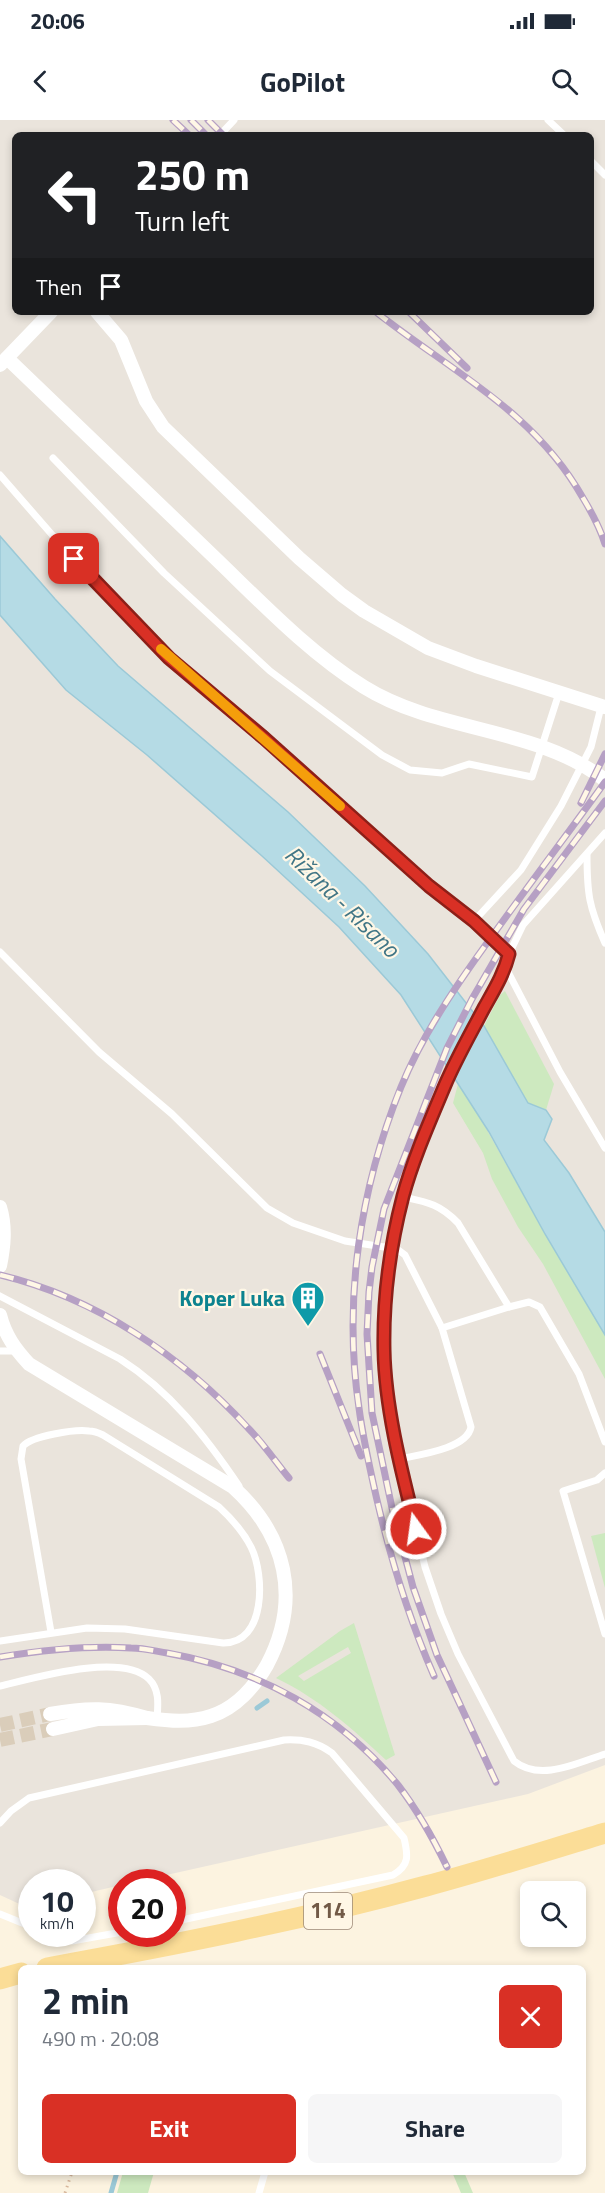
<!DOCTYPE html>
<html lang="en">
<head>
<meta charset="utf-8">
<style>
  body { margin:0; font-family:"Titillium Web",sans-serif; background:#f6f6f7; color:#1f2937; height:100vh; display:flex; flex-direction:column; font-size:22px; white-space:nowrap }
  * { box-sizing:border-box; margin:0 }
  p { font-size:20px; color:#747a83 }
  .icon { flex:none; width:33px; height:33px; fill:none; stroke:currentColor; stroke-width:2; stroke-linecap:round; stroke-linejoin:round }
  .map { position:relative; flex:1; overflow:hidden }
  .panel { position:absolute; left:18px; top:1845px; width:568px; height:210px; display:flex; flex-direction:column; background:#fff; border-radius:9px; box-shadow:0 3px 9px #0003 }
  .panel>* { flex:none }
  .banner { position:absolute; left:12px; top:12px; width:582px; height:183px; border-radius:9px; box-shadow:0 3px 9px #0003; background:#202124; color:#fff; overflow:hidden }
  .tools { position:absolute; left:520px; top:1761px; display:grid; gap:12px }
  .tools a { display:grid; place-items:center; width:66px; height:66px; border-radius:9px; background:#fff; box-shadow:0 3px 9px #0003; font-size:30px }
  .speed { position:absolute; left:18px; top:1749px; display:flex; gap:12px; font-size:30px; font-weight:700; text-align:center }
  .speed>* { display:grid; place-content:center; width:78px; height:78px; border-radius:50%; background:#fff; box-shadow:0 3px 9px #0003; line-height:1 }
  .speed small { font-size:15px; font-weight:400 }
  .speed .limit { border:9px solid #d22; background:#fff; color:#111 }
  .pin { position:absolute; display:grid; place-items:center; width:51px; height:51px; color:#fff; margin:-26px; border-radius:12px; box-shadow:0 3px 9px #0006 }
  .me { position:absolute; width:66px; margin:-33px; rotate:346deg; stroke-linejoin:round; filter:drop-shadow(0 0 4px #0008) }
  .turn { display:flex; align-items:center; gap:21px; height:126px; padding:0 24px; font-size:27px }
  .turn .icon { width:78px; height:78px; stroke-width:2.5 }
  .turn b { display:block; font-size:42px; line-height:51px }
  .then { display:flex; align-items:center; height:57px; padding:0 24px; background:#0003; gap:12px; font-size:22px }
  .round { display:grid; place-items:center; flex:none; width:63px; height:63px; border-radius:9px; background:#f6f6f7 }
  .headline { display:flex; align-items:center; justify-content:space-between; height:102px; padding:0 24px }
  h1 { font-size:36px; font-weight:700; line-height:45px }
  .action { display:flex; gap:12px; margin-top:auto; padding:12px 24px }
  .action a { flex:1; height:69px; border-radius:9px; background:#d93025; color:#fff; font-size:24px; font-weight:700; line-height:69px; text-align:center }
  .action a+a { background:#f6f6f7; color:#1f2937 }
  .status { display:flex; justify-content:space-between; align-items:center; height:42px; padding:0 30px; background:#fff; direction:ltr }
  .status svg { height:16px; fill:currentColor }
  header { display:flex; justify-content:space-between; align-items:center; height:78px; padding:0 24px; background:#fff; font-size:27px; font-weight:700 }
  .map>svg:first-child { display:block }
  .industrial { fill:#eae4dc; fill-rule:evenodd }
  .green { fill:#cde9bf; fill-rule:evenodd }
  .water { fill:#b5dbe5; stroke:#9bc9d7; stroke-width:1.5 }
  .lines { fill:none; stroke-linecap:round; stroke-linejoin:round }
  .stream { stroke:#9bc9d7; stroke-width:5 }
  .street-tunnel { stroke:#dacdba; stroke-width:14; stroke-dasharray:14 7; stroke-linecap:butt }
  .path { stroke:#d6b69b; stroke-width:3; stroke-dasharray:1.5 4.5; stroke-linecap:butt }
  .lane { stroke:#fff; stroke-width:7 }
  .street { stroke:#fff; stroke-width:14 }
  .primary { stroke:#fbdd97; stroke-width:21 }
  .rail-casing { stroke:#b6a0c4; stroke-width:7 }
  .rail { stroke:#fff7e6; stroke-width:4.5; stroke-dasharray:14; stroke-linecap:butt }
  .route-casing { stroke:#8d1f18; stroke-width:15 }
  .route { stroke:#d93025; stroke-width:10 }
  .slow { stroke:#f59e0b; stroke-width:10 }
  .labels { text-anchor:middle; stroke-width:4.5; stroke-linejoin:round; paint-order:stroke }
  .shield { fill:#fff7e6; stroke:#9c8977; stroke-width:1.5 }
  .shield-label { font-size:21px; font-weight:bold; fill:#725a47 }
  .culture-label { font-size:22px; font-weight:bold; fill:#0d838f; stroke:#fff7e6; text-anchor:end }
  .water-label { font-size:24px; font-style:italic; fill:#417686; stroke:#fff7e6 }
</style>
</head>
<body>
<div class="status"><b>20:06</b><svg viewBox="0 0 49 12"><path d="M0 12V9h3v3zM5 12V6h3v6zM10 12V3h3v9zM15 12V0h3v12zM26 1h20v11H26zM47 4h2v5h-2z"/></svg></div>
<header><svg class="icon" aria-label="back" viewBox="0 0 24 24"><path d="M15 5l-7 7 7 7"/></svg>GoPilot<svg class="icon" aria-label="search" viewBox="0 0 24 24"><circle cx="10" cy="10" r="6"/><path d="M15 15l6 6"/></svg></header>
<div class="map">
<svg width="605" height="2073" viewBox="0 0 605 2073">
  <rect width="100%" height="100%" fill="#fcf3e0"/>
  <path class="industrial" d="M0 0H605V1645L528 1674 135 1762H122L121 1765 83 1774 82 1762H32L31 1786 26 1787 0 1775ZM15 15H591V192H15Z"/>
  <g class="green">
    <polygon points="505,871 554,964 546,990 528,984 484,906 500,875"/>
    <polygon points="459,960 545,1114 605,1215 605,1259 543,1144 518,1107 492,1059 483,1033 453,983"/>
    <polygon points="605,1413 605,1468 591,1416"/>
    <path d="M354 1503 395 1635 386 1640C353 1609 318 1578 276 1558L340 1511ZM348 1527 351 1533 304 1561 298 1556Z"/>
    <polygon points="123,2052 154,2052 148,2073 117,2073"/>
    <polygon points="452,2052 464,2052 473,2073 461,2073"/>
  </g>
  <polygon class="water" points="0,416 55,479 118,546 288,692 365,766 428,834 484,906 528,983 546,990 552,999 544,1020 569,1053 605,1112 605,1215 545,1114 489,1012 401,875 339,807 262,736 147,635 66,570 0,495"/>
  <g class="lines">
    <g class="stream">
      <polyline points="257,1588 267,1581"/>
      <polyline points="111,2073 117,2052"/>
    </g>
    <g class="street-tunnel">
      <polyline points="0,1605 50,1594"/>
      <polyline points="0,1620 53,1609"/>
    </g>
    <polyline class="path" points="65,2073 72,2052"/>
    <g class="lane">
      <polyline points="548,0 564,15"/>
      <polyline points="220,15 234,0"/>
      <polyline points="591,41 605,55"/>
      <polyline points="53,338 164,453 270,551 382,635 410,650 442,653 469,644 532,657 559,573"/>
      <polyline points="0,355 88,456 169,538 264,618 429,767 474,801 509,834"/>
      <path d="M587 735C587 774 589 787 605 823"/>
      <polyline points="474,801 521,750 561,686 591,627 601,587"/>
      <path d="M0 832 99 932 172 994 267 1088 293 1103 345 1121 397 1129 405 1135 442 1208 471 1307C467 1329 418 1335 399 1339"/>
      <polyline points="506,848 560,952 605,1028"/>
      <polyline points="403,1077 446,963 506,848 509,834 523,805 605,713"/>
      <path d="M0 1176 120 1239C170 1271 206 1317 239 1366"/>
      <polyline points="442,1208 509,1187"/>
      <polyline points="0,1231 17,1231"/>
      <path d="M605 1322 579 1254 540 1187 529 1182 509 1187 458 1103C440 1084 427 1082 403 1077L392 1128 384 1189V1232L392 1296 402 1352 425 1447 441 1494 458 1534 514 1641C540 1662 577 1643 605 1634"/>
      <polyline points="605,1353 597,1360 563,1371 605,1514"/>
      <path d="M0 1521 87 1508 125 1509 223 1523C266 1524 265 1455 251 1427 243 1411 232 1399 219 1387L103 1315C99 1313 94 1311 89 1311 75 1309 32 1316 23 1326L21 1339 51 1512"/>
      <path d="M0 1566C34 1558 121 1532 149 1559 160 1570 158 1585 157 1599"/>
      <path d="M0 1703 11 1691 29 1678 284 1620C303 1619 317 1622 332 1633L404 1718C408 1735 410 1745 393 1755L172 1802"/>
      <polyline points="0,1794 32,1807"/>
      <polyline points="47,1814 72,1821 122,1812"/>
      <polyline points="259,2073 265,2052"/>
    </g>
    <g class="street">
      <polyline points="97,192 121,220 146,281 163,307 299,438 342,475 364,491 428,528 476,546 605,587"/>
      <path d="M7 238C76 304 145 370 213 436 261 482 308 532 364 567 438 613 535 606 605 660"/>
      <polyline points="0,245 51,192"/>
      <path d="M0 1087C6 1107 4 1126 0 1146"/>
      <path d="M0 1195C5 1215 15 1229 29 1244L233 1367C286 1415 302 1479 267 1545 255 1566 236 1588 211 1596 190 1603 169 1601 147 1598"/>
      <path d="M50 1594C89 1587 109 1587 147 1598L98 1599 53 1609"/>
    </g>
    <g class="primary">
      <path d="M47 1848C174 1825 301 1800 426 1766 486 1750 545 1731 605 1713"/>
      <polyline points="0,1859 21,1853"/>
    </g>
    <defs>
      <g id="rail">
        <polyline points="173,0 189,15"/>
        <polyline points="191,0 206,15"/>
        <polyline points="208,0 223,15"/>
        <path d="M376 192C452 252 534 291 583 378 592 393 600 408 605 424"/>
        <polyline points="409,192 467,248"/>
        <polyline points="581,683 605,634"/>
        <path d="M0 1155C96 1178 182 1236 248 1308 263 1323 275 1341 289 1358"/>
        <polyline points="320,1234 361,1336"/>
        <path d="M0 1537C43 1530 87 1525 131 1528 143 1528 155 1531 167 1533 258 1549 339 1593 398 1665 418 1691 433 1718 447 1747"/>
        <path d="M434 1556C409 1499 391 1440 377 1380 370 1349 363 1319 359 1288 343 1180 360 1068 401 967 424 911 460 860 495 812 531 762 569 712 605 662"/>
        <polyline points="496,1662 437,1535 413,1467 392,1388 372,1293 367,1214 369,1172 372,1147 384,1089 447,928 472,879 524,789 605,681"/>
      </g>
    </defs>
    <use href="#rail" class="rail-casing"/>
    <use href="#rail" class="rail"/>
  </g>
  <g class="lines">
    <defs>
      <path id="route" d="M74 439 169 538 264 618 429 766 474 801 509 834C504 854 494 870 484 888 471 913 456 939 445 965 430 1001 413 1039 403 1076 390 1126 383 1179 384 1230 385 1288 402 1353 416 1409"/>
    </defs>
    <use href="#route" class="route-casing"/>
    <use href="#route" class="route"/>
    <polyline class="slow" points="161,529 340,686"/>
  </g>
  <defs>
    <symbol id="building-pin" viewBox="-11 -11 22 30"><path d="M0 17L-7.5 6A9.5 9.5 0 1 1 7.5 6Z" fill="#0f9aa8" stroke="#fff7e6"/><path d="M-4-6H4V6H1V3H-1V6H-4ZM-2.5-4.3h1.7v1.8h-1.7ZM.8-4.3h1.7v1.8H.8ZM-2.5-1h1.7V.8h-1.7ZM.8-1h1.7V.8H.8Z" fill="#fff"/></symbol>
  </defs>
  <g fill-rule="evenodd">
    <use href="#building-pin" x="289" y="1159" width="38" height="52"/>
  </g>
  <g class="labels">
    <rect class="shield" x="304" y="1773" width="48" height="36" rx="4.5"/>
    <g class="shield-label">
      <text x="328" y="1798">114</text>
    </g>
    <g class="culture-label">
      <text x="285" y="1186">Koper Luka</text>
    </g>
    <g class="water-label">
      <text transform="translate(342 782) rotate(44)" y="8">Rižana - Risano</text>
    </g>
  </g>
</svg>
<div class="tools">
<a><svg class="icon" aria-label="search" viewBox="0 0 24 24"><circle cx="10" cy="10" r="6"/><path d="M15 15l6 6"/></svg></a>
</div>
<div class="speed"><div>10<small>km/h</small></div><div class="limit">20</div></div>
<div class="pin" style="left:74px;top:439px;background:#d93025"><svg class="icon" aria-label="arrive" viewBox="0 0 24 24"><path d="M6 21V4h12l-3 4 3 4H6"/></svg></div>
<svg class="me" style="left:416px;top:1409px" viewBox="-20 -20 40 40"><circle r="17" fill="#d93025" stroke="#fff" stroke-width="3"/><path d="M0-11L8 9 0 5-8 9z" fill="#fff"/></svg>
<div class="banner">
<div class="turn"><svg class="icon" aria-label="left" viewBox="0 0 24 24"><path d="M17 20v-9H6M10 6l-5 5 5 5"/></svg><div><b>250 m</b>Turn left</div></div>
<div class="then">Then<svg class="icon" aria-label="arrive" viewBox="0 0 24 24"><path d="M6 21V4h12l-3 4 3 4H6"/></svg></div>
</div>
<section class="panel">
<div class="headline"><div><h1>2 min</h1><p>490 m · 20:08</p></div><a class="round" style="background:#d93025;color:#fff"><svg class="icon" aria-label="close" viewBox="0 0 24 24"><path d="M6 6l12 12M18 6L6 18"/></svg></a></div>
<div class="action"><a>Exit</a><a>Share</a></div>
</section>
</div>
</body>
</html>
